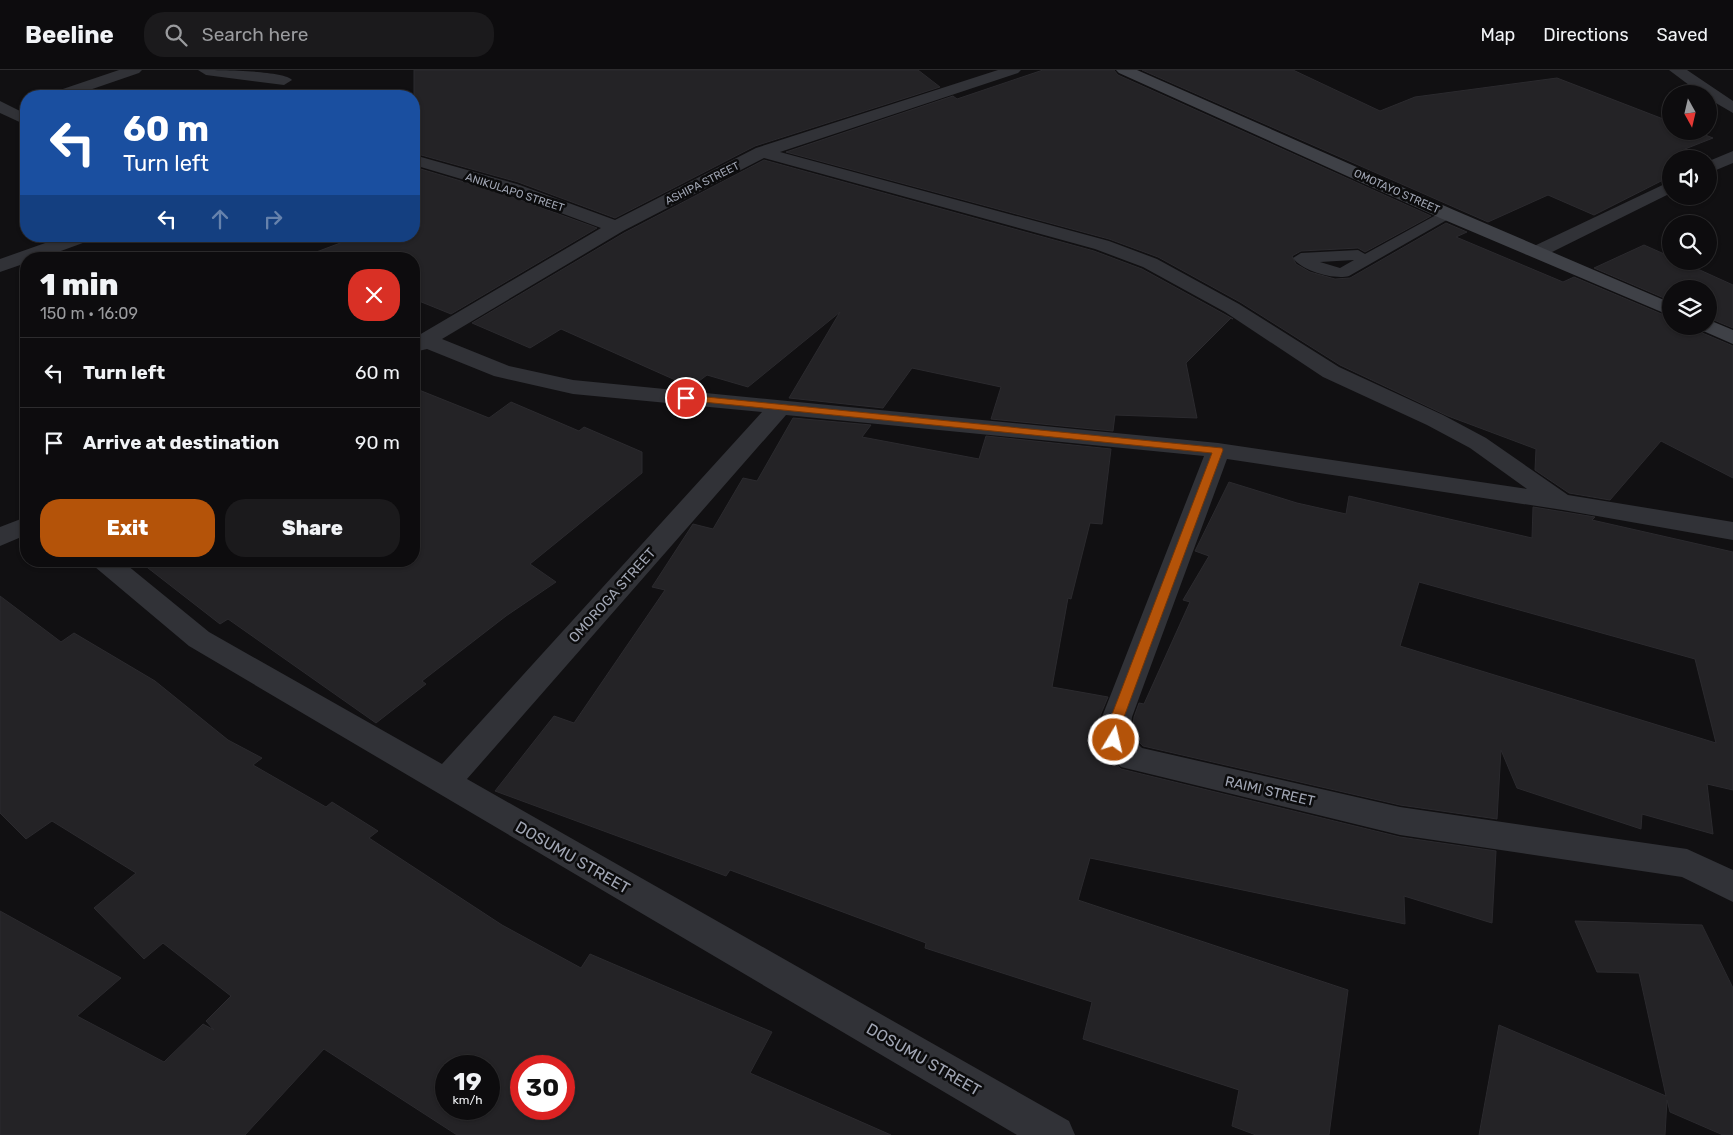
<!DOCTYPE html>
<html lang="en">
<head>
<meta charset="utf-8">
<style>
  body { margin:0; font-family:Rubik,sans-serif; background:#1b1a1c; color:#f1f3f6; height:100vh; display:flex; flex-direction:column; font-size:19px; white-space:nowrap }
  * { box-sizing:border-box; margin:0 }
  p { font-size:16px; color:#9a9b9e }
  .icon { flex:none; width:28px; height:28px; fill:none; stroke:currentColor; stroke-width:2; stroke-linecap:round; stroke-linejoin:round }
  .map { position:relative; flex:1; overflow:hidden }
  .side { position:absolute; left:20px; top:182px; width:400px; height:315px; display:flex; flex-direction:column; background:#0d0c0e; border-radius:20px; box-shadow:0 1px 4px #0004,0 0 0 1px #2d2c2e }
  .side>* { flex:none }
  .hud { position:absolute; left:20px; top:20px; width:400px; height:152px; border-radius:20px; box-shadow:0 1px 4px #0004,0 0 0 1px #2d2c2e; background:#1a4fa0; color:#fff; overflow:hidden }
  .needle { width:32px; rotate:172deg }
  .fabs { position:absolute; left:1662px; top:15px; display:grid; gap:10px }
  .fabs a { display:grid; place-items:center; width:55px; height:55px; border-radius:50%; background:#0d0c0e; box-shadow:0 1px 4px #0004,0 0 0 1px #2d2c2e; font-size:25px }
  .speed { position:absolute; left:435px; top:985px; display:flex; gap:10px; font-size:25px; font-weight:700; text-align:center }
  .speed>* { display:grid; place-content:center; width:65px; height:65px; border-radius:50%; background:#0d0c0e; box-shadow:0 1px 4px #0004,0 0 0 1px #2d2c2e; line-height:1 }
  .speed small { font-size:12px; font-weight:400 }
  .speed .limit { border:8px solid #d22; background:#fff; color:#111 }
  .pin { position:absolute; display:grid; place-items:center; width:42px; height:42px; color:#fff; margin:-21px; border:2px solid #fff; border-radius:50%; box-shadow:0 1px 5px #0007 }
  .me { position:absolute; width:55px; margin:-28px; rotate:9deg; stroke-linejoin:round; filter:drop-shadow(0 0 4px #0008) }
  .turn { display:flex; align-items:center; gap:18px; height:105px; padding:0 20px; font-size:22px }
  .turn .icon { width:65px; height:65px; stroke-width:2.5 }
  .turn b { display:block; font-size:35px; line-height:42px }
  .lanes { display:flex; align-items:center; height:48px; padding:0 20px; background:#0003; justify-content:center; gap:25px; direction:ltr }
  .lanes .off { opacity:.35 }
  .round { display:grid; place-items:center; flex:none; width:52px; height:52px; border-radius:20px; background:#1b1a1c }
  .head { display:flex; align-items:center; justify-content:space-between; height:85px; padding:0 20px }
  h1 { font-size:30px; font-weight:800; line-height:38px }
  .cta { display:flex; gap:10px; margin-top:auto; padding:10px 20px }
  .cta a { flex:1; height:58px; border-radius:20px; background:#b45309; color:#fff; font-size:20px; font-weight:800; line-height:58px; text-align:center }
  .cta a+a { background:#1b1a1c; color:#f1f3f6 }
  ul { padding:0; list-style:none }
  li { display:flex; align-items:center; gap:15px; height:70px; padding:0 20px; border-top:1px solid #2d2c2e }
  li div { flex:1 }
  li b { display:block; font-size:19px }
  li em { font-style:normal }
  header { display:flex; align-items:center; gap:30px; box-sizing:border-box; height:70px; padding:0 25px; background:#0d0c0e; border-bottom:1px solid #2d2c2e }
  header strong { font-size:24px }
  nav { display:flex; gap:28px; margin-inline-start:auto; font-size:18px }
  .search { width:350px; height:45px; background:#1b1a1c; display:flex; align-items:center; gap:12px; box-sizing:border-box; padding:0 18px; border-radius:20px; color:#9a9b9e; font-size:19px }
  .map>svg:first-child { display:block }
  .building { fill:#242326; stroke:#2b2a2e; fill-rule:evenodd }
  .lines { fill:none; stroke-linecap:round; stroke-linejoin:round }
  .lane { fill:#313237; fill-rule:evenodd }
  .street { fill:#313237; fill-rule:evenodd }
  .secondary { fill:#3f4147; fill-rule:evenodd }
  .route { fill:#b45309; stroke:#753606 }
  .labels { text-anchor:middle; stroke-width:5; stroke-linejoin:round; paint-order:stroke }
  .far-street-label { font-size:11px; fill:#a1a6b4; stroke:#0c0c0d }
  .street-label { font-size:14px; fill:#a1a6b4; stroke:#0c0c0d }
  .near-street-label { font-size:16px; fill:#a1a6b4; stroke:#0c0c0d }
</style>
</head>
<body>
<header>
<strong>Beeline</strong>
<div class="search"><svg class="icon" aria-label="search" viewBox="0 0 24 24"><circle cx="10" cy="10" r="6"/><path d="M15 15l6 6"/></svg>Search here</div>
<nav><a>Map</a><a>Directions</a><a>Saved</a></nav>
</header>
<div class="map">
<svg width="1733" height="1065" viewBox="0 0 1733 1065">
  <rect width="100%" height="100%" fill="#111012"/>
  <g class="building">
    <polygon points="414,0 918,0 940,17 755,76 615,148 518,112 414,83"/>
    <polygon points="1043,0 1114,0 1118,5 1431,146 1365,182 1358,178 1301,181 1292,186 1296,194 1310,202 1335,209 1350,208 1446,153 1467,162 1456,167 1563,212 1574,207 1671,248 1671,256 1696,256 1700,262 1733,276 1733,408 1661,371 1610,430 1569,423 1535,400 1536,379 1448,346 1340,295 1240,232 1158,187 1109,169 786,82 953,26 957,29"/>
    <polygon points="1142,0 1293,0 1380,41 1415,27 1557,8 1671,52 1671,61 1695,61 1713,68 1685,79 1708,86 1704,89 1671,89 1671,106 1594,145 1548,125 1488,152"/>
    <polygon points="764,90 1094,181 1142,199 1224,244 1233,249 1231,248 1186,293 1197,348 1115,345 1113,361 991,349 1001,317 912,298 883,338 789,328 840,242 748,317 707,305 691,317 561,259 530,278 472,253 624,163"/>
    <polygon points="414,97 504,124 597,158 451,244 414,229 414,189 312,189 311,184 359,166 414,166"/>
    <polygon points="1644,175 1671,187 1671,191 1680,191 1733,215 1733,258 1709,248 1709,219 1671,219 1671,231 1594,198"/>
    <polygon points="414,318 489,348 511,332 579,361 584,357 642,382 642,403 530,494 556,512 506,546 422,611 426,614 376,653 228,549 220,554 139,491 414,491"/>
    <polygon points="793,348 871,355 862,367 979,389 986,366 1111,379 1102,454 1090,453 1071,529 1068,528 1052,617 1108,627 1100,646 1098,664 1100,676 1107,686 1121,699 1400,767 1496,781 1492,853 1404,826 1405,854 1090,788 1078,830 1348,920 1329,1065 1256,1065 1232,1056 1239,1020 1083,969 1092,932 925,878 926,873 730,800 726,806 495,721 554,646 574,653 665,520 652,517 693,454 713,459 743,408 757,411"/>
    <path d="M1229 412 1297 433 1346 444 1349 426 1532 468 1533 437 1595 447 1592 450 1733 482V720L1707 714 1713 764 1642 744 1641 759 1517 718 1501 680 1497 749 1400 735 1143 676 1132 665 1134 647 1139 633 1144 634 1190 532 1183 530 1209 486 1195 481ZM1419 512 1695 589 1716 673 1400 576Z"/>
    <path d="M0 526 61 572 74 563 155 611 228 670 262 688 253 695 326 737 332 732 378 761 369 768 502 855 581 898 590 884 772 962 750 1003 891 1065H457L324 979 245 1065H0V841L121 908 77 946 164 992 203 954 214 960 206 951 231 926 163 873 144 889 94 838 136 803 52 751 26 769 0 743ZM446 996H489V1039H446ZM521 996H564V1039H521Z"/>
    <polygon points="1575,851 1702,855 1733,918 1733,1065 1723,1065 1670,1042 1667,1030 1665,1065 1479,1065 1499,955 1666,1026 1639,903 1597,902"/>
  </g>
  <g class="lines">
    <path class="lane" d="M1447 139 1455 144 1452 147 1349 206C1334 210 1302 201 1293 188L1301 183 1358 180 1365 184ZM1354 190 1340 198 1320 192Z"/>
    <g class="street">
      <polygon points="119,0 142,0 139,3 72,26 49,26 51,23"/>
      <path d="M198 0C214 0 284 0 292 10L284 15 206 5Z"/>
      <path d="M998 0H1021L1018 3 780 82 1109 171 1157 189 1239 234 1339 297 1443 345 1486 368 1568 425 1733 452V470L1563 440 1227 389 1132 647 1130 666 1142 678 1400 737 1687 779 1733 800V832L1682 807 1400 765 1121 697C1100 676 1098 677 1102 647L1204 386 786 345 467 709 1069 1051 1075 1065H1017L189 576 95 497 91 491H122L209 562 442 694 762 342 573 324 494 306 427 279 414 282V268L601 158 505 122 414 95V85L517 114 615 150 756 78ZM764 88 1095 179 1143 197 1225 242 1323 307 1427 355 1470 378 1527 419 1218 373 573 310 509 296 442 269 623 161Z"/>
      <polygon points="1669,0 1687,0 1733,31 1733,43 1709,29 1709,24 1701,24"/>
      <polygon points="0,31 26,44 26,55 0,43"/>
      <polygon points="1733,81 1733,93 1709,103 1709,91"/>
      <polygon points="1671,111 1671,123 1546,185 1532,185 1529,181 1532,177"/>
      <polygon points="65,166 93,166 91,170 39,189 26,189 26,193 0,202 0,189"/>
      <polygon points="26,447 26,465 0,476 0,457"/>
    </g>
    <g class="secondary">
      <polygon points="1116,0 1137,0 1454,140 1671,233 1671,246 1440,148 1119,3"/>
      <polygon points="1709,250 1733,260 1733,274 1701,260 1698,256 1709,256"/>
    </g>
  </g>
  <polygon class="route" points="686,325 1222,378 1223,380 1124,647 1118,673 1114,675 1108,670 1111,647 1212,383 683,330 683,326"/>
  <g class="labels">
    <g class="far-street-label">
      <text transform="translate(702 113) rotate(-27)" y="4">ASHIPA STREET</text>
      <text transform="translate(1397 121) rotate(24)" y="4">OMOTAYO STREET</text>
      <text transform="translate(515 122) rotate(18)" y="4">ANIKULAPO STREET</text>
    </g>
    <g class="street-label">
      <text transform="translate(612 525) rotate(-48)" y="5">OMOROGA STREET</text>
      <text transform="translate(1270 721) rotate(13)" y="5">RAIMI STREET</text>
    </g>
    <g class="near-street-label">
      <text transform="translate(573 787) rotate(30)" y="6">DOSUMU STREET</text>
      <text transform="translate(924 989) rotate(30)" y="6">DOSUMU STREET</text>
    </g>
  </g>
</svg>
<div class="fabs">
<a><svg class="needle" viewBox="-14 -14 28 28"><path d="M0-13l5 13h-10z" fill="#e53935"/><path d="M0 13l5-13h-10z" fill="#9a9b9e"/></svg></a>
<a><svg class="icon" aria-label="sound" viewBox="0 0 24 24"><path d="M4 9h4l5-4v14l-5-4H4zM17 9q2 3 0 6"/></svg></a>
<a><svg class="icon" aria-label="search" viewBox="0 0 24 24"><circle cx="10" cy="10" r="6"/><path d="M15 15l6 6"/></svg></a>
<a><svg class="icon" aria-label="layers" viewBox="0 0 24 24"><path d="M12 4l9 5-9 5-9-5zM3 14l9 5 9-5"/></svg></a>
</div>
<div class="speed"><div>19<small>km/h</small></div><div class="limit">30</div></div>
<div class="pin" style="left:686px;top:328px;background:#d93025"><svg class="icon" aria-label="arrive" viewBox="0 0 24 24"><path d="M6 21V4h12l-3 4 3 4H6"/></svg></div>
<svg class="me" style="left:1114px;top:670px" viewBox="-20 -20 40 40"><circle r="17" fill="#b45309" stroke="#fff" stroke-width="3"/><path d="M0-11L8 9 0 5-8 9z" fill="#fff"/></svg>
<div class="hud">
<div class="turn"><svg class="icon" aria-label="left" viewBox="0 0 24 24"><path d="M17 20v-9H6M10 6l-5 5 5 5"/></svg><div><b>60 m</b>Turn left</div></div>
<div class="lanes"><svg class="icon" aria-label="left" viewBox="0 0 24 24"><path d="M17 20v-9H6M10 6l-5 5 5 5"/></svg><svg class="icon off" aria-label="ahead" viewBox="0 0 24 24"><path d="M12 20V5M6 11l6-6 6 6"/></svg><svg class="icon off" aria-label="right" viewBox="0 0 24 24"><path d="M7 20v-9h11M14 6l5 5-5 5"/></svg></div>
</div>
<section class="side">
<div class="head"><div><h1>1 min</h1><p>150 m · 16:09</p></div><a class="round" style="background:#d93025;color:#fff"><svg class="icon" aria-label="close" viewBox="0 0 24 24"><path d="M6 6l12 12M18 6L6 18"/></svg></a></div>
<ul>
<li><svg class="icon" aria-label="left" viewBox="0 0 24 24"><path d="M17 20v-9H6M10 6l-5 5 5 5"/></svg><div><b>Turn left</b></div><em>60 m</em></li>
<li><svg class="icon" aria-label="arrive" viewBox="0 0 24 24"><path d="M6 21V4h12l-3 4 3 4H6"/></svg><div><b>Arrive at destination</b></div><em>90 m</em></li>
</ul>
<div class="cta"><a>Exit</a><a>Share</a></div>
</section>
</div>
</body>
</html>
